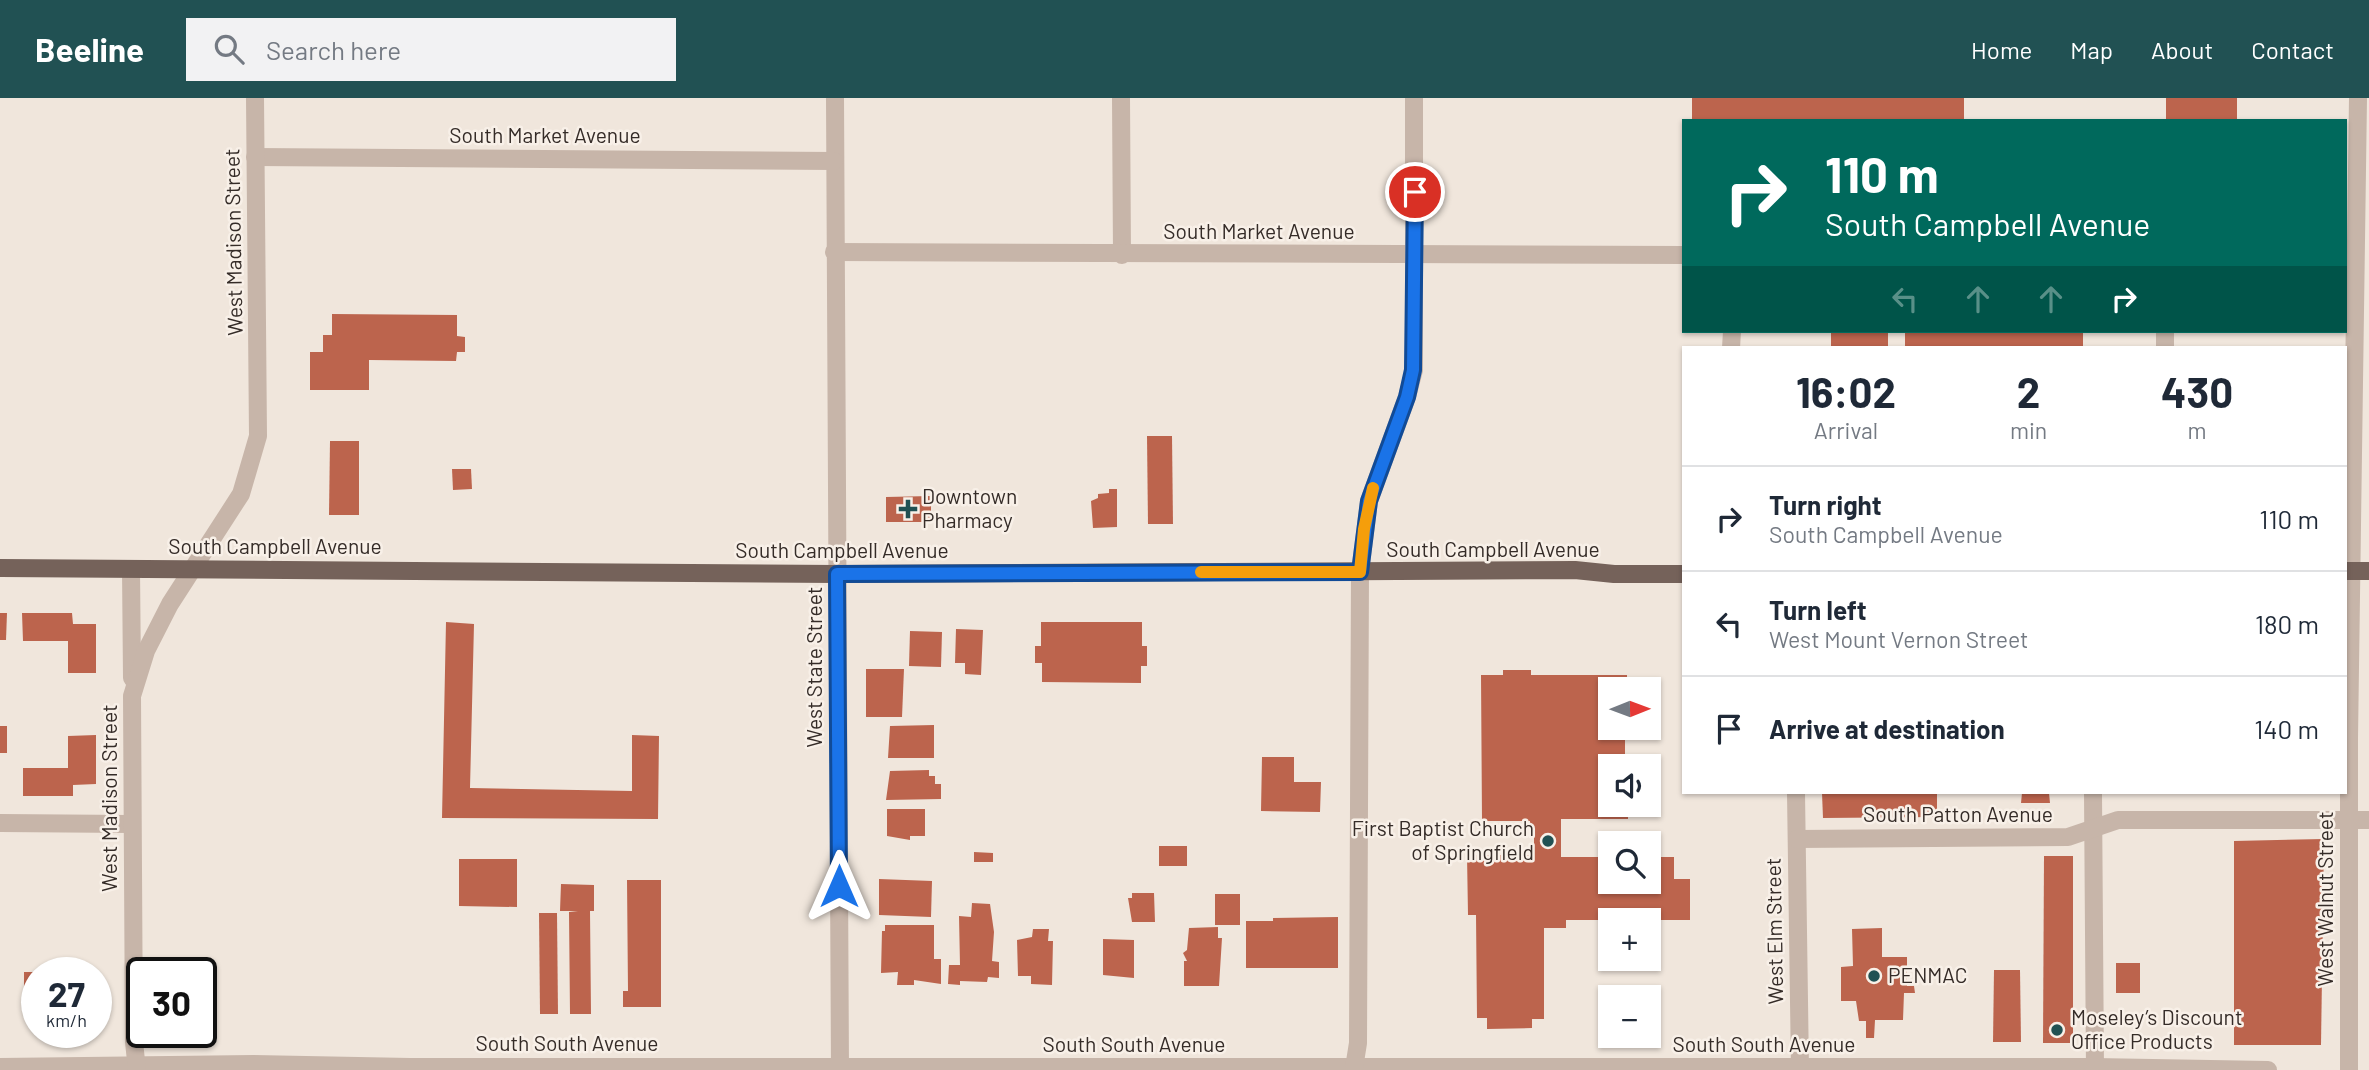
<!DOCTYPE html>
<html lang="en">
<head>
<meta charset="utf-8">
<style>
  body { margin:0; font-family:Barlow,sans-serif; background:#f2f2f3; color:#1f2937; height:100vh; display:flex; flex-direction:column; font-size:26px; white-space:nowrap }
  * { box-sizing:border-box; margin:0 }
  p { font-size:23px; color:#747a83 }
  .icon { flex:none; width:38px; height:38px; fill:none; stroke:currentColor; stroke-width:2; stroke-linecap:round; stroke-linejoin:round }
  .map { position:relative; flex:1; overflow:hidden }
  .side { position:absolute; left:1682px; top:248px; width:665px; height:448px; display:flex; flex-direction:column; background:#fff; border-radius:0px; box-shadow:0 2px 5px #0004 }
  .side>* { flex:none }
  .top-card { position:absolute; left:1682px; top:21px; width:665px; height:214px; border-radius:0px; box-shadow:0 2px 5px #0004; background:#00695c; color:#fff; overflow:hidden }
  .needle { width:46px; rotate:89deg }
  .tools { position:absolute; left:1598px; top:579px; display:grid; gap:14px }
  .tools a { display:grid; place-items:center; width:63px; height:63px; border-radius:0px; background:#fff; box-shadow:0 2px 5px #0004; font-size:35px }
  .speed { position:absolute; left:21px; top:859px; display:flex; gap:14px; font-size:35px; font-weight:700; text-align:center }
  .speed>* { display:grid; place-content:center; width:91px; height:91px; border-radius:50%; background:#fff; box-shadow:0 2px 5px #0004; line-height:1 }
  .speed small { font-size:18px; font-weight:400 }
  .speed .limit { border:4px solid #111; border-radius:10px; background:#fff; color:#111 }
  .pin { position:absolute; display:grid; place-items:center; width:60px; height:60px; color:#fff; margin:-30px; border:4px solid #fff; border-radius:50%; box-shadow:0 2px 7px #0007 }
  .me { position:absolute; width:77px; margin:-38px; rotate:0deg; stroke-linejoin:round; filter:drop-shadow(0 0 5px #0008) }
  .turn { display:flex; align-items:center; gap:24px; height:147px; padding:0 28px; font-size:32px }
  .turn .icon { width:91px; height:91px; stroke-width:2.5 }
  .turn b { display:block; font-size:49px; line-height:60px }
  .lanes { display:flex; align-items:center; height:66px; padding:0 28px; background:#0003; justify-content:center; gap:35px; direction:ltr }
  .lanes .off { opacity:.35 }
  .eta { display:flex; justify-content:space-evenly; align-items:center; height:119px; text-align:center }
  .eta b { font-size:42px; font-weight:700; line-height:49px }
  ul { padding:0; list-style:none }
  li { display:flex; align-items:center; gap:21px; height:105px; padding:0 28px; border-top:2px solid #e0e1e3 }
  li div { flex:1 }
  li b { display:block; font-size:26px }
  li em { font-style:normal }
  header { display:flex; align-items:center; gap:42px; box-sizing:border-box; height:98px; padding:0 35px; background:#215153; color:#fff }
  header strong { font-size:33px }
  nav { display:flex; gap:38px; margin-inline-start:auto; font-size:24px }
  .search { width:490px; height:63px; background:#f2f2f3; display:flex; align-items:center; gap:18px; box-sizing:border-box; padding:0 24px; border-radius:0px; color:#747a83; font-size:26px }
  .map>svg:first-child { display:block }
  .building { fill:#bc644d }
  .lines { fill:none; stroke-linecap:round; stroke-linejoin:round }
  .minor { stroke:#c7b5a9; stroke-width:18 }
  .major { stroke:#75625a; stroke-width:18 }
  .route-casing { stroke:#114b97; stroke-width:18 }
  .route { stroke:#1a73e8; stroke-width:12 }
  .slow { stroke:#f59e0b; stroke-width:12 }
  .poi-dot { fill:#215153; stroke:#f8f0e8; stroke-width:2.5 }
  .labels { text-anchor:middle; stroke-width:5; stroke-linejoin:round; paint-order:stroke }
  .street-label { font-size:21px; fill:#352c28; stroke:#f8f0e8 }
  .poi-label { font-size:21px; fill:#352c28; stroke:#f8f0e8; text-anchor:start }
</style>
</head>
<body>
<header>
<strong>Beeline</strong>
<div class="search"><svg class="icon" aria-label="search" viewBox="0 0 24 24"><circle cx="10" cy="10" r="6"/><path d="M15 15l6 6"/></svg>Search here</div>
<nav><a>Home</a><a>Map</a><a>About</a><a>Contact</a></nav>
</header>
<div class="map">
<svg width="2369" height="972" viewBox="0 0 2369 972">
  <rect width="100%" height="100%" fill="#f0e6dc"/>
  <g class="building">
    <rect x="1692" y="0" width="272" height="23"/>
    <rect x="2166" y="0" width="71" height="23"/>
    <polygon points="332,216 457,217 457,238 465,239 465,254 457,254 456,263 369,262 369,292 310,292 310,254 323,254 323,237 332,237"/>
    <rect x="1831" y="233" width="57" height="17"/>
    <rect x="1905" y="233" width="178" height="17"/>
    <polygon points="1147,338 1172,338 1173,426 1148,426"/>
    <polygon points="330,343 359,343 359,417 329,417"/>
    <polygon points="452,371 471,371 472,391 453,392"/>
    <polygon points="1109,391 1117,391 1117,429 1093,430 1091,403 1098,400 1098,396 1109,395"/>
    <polygon points="931,398 931,424 886,424 886,399"/>
    <polygon points="0,515 7,515 6,542 0,542"/>
    <polygon points="22,515 72,515 73,526 96,526 96,575 68,575 68,543 23,543"/>
    <polygon points="446,524 474,526 470,690 632,693 632,637 659,638 658,721 442,720"/>
    <polygon points="1041,524 1142,524 1142,548 1147,548 1147,568 1141,568 1141,585 1042,584 1042,565 1035,565 1035,548 1041,548"/>
    <polygon points="956,531 983,532 981,577 965,576 965,565 955,565"/>
    <polygon points="910,533 942,534 941,569 909,568"/>
    <polygon points="866,571 904,571 902,619 866,619"/>
    <polygon points="1503,572 1531,572 1531,577 1627,577 1627,592 1610,592 1610,630 1625,630 1625,668 1610,668 1610,707 1628,707 1628,721 1561,721 1561,759 1610,759 1610,784 1648,784 1648,759 1674,759 1674,781 1690,781 1690,822 1566,822 1566,830 1544,830 1544,921 1532,921 1532,930 1487,931 1487,920 1477,920 1476,817 1468,817 1467,757 1534,757 1534,728 1530,729 1530,723 1482,723 1481,577 1503,577"/>
    <polygon points="934,627 934,660 888,660 890,628"/>
    <rect x="0" y="628" width="7" height="27"/>
    <polygon points="96,637 96,686 73,687 73,698 23,698 23,670 68,670 68,638"/>
    <polygon points="1262,659 1294,659 1294,684 1321,684 1320,714 1261,713"/>
    <polygon points="929,672 929,678 935,678 935,686 941,686 941,701 886,702 890,673"/>
    <polygon points="1822,695 1937,695 1937,719 1823,720"/>
    <polygon points="2022,695 2049,695 2050,705 2021,705"/>
    <polygon points="887,711 925,711 925,738 910,738 910,742 887,738"/>
    <polygon points="2324,741 2321,947 2234,947 2234,743"/>
    <rect x="1159" y="748" width="28" height="20"/>
    <polygon points="974,754 993,755 993,764 974,764"/>
    <polygon points="2044,758 2073,758 2073,945 2043,945"/>
    <polygon points="459,761 517,761 517,809 459,808"/>
    <polygon points="879,781 932,783 931,819 879,817"/>
    <polygon points="627,782 661,782 661,909 623,909 623,893 628,893"/>
    <polygon points="561,786 594,787 594,813 590,813 591,916 570,916 569,814 578,813 560,813"/>
    <polygon points="1132,795 1154,795 1155,824 1132,824 1128,800 1132,800"/>
    <rect x="1215" y="796" width="25" height="31"/>
    <polygon points="972,805 990,806 994,834 992,863 999,864 999,880 988,879 987,884 960,883 960,887 948,886 949,867 960,867 959,818 971,819"/>
    <polygon points="539,815 557,815 558,916 540,916"/>
    <polygon points="1338,819 1338,870 1246,870 1246,823 1273,823 1273,820"/>
    <polygon points="885,827 934,827 934,861 941,861 941,886 914,882 914,887 897,887 898,874 881,875 882,833 885,833"/>
    <polygon points="1218,829 1218,840 1222,840 1219,888 1184,888 1184,863 1187,863 1183,855 1187,852 1189,830"/>
    <polygon points="1882,830 1882,859 1907,859 1907,888 1914,888 1915,895 1904,895 1903,922 1875,922 1874,940 1866,940 1866,923 1859,923 1856,903 1841,903 1841,869 1853,868 1852,831"/>
    <polygon points="1033,831 1049,831 1048,843 1053,843 1052,887 1031,886 1031,878 1018,878 1017,842 1032,839"/>
    <polygon points="1103,841 1134,842 1134,880 1103,877"/>
    <rect x="2116" y="865" width="24" height="30"/>
    <polygon points="1994,872 2020,872 2021,944 1993,944"/>
    <rect x="24" y="874" width="13" height="46"/>
  </g>
  <g class="lines">
    <g class="minor">
      <polyline points="835,0 840,972"/>
      <polyline points="1121,0 1122,157"/>
      <polyline points="255,59 834,63"/>
      <polyline points="834,154 1684,157"/>
      <polyline points="1731,250 1732,233"/>
      <polyline points="2165,250 2165,233"/>
      <polyline points="131,471 132,580"/>
      <polyline points="1796,695 1800,972"/>
      <polyline points="2093,695 2095,972"/>
      <polyline points="0,725 131,726"/>
      <polyline points="1797,741 2068,739 2118,722 2369,722"/>
      <polyline points="0,969 253,966 410,969 2095,969 2268,972"/>
      <polyline points="1354,970 1358,945 1360,474 1369,403 1407,299 1414,272 1414,0"/>
      <polyline points="137,972 134,944 132,598 146,553 170,506 241,396 258,338 255,0"/>
      <polyline points="2349,972 2349,640 2358,0"/>
    </g>
    <g class="major">
      <polyline points="0,470 837,476 1575,472 1614,476 1684,476"/>
      <polyline points="2345,473 2369,473"/>
    </g>
  </g>
  <g class="lines">
    <defs>
      <polyline id="route" points="839,788 837,476 1360,474 1369,403 1407,299 1413,272 1415,94"/>
    </defs>
    <use href="#route" class="route-casing"/>
    <use href="#route" class="route"/>
    <polyline class="slow" points="1201,474 1360,474 1364,431 1373,390"/>
  </g>
  <g class="poi-dot">
    <path d="M904.5 400.5h7v7h7v7h-7v7h-7v-7h-7v-7h7z"/>
    <circle cx="1548" cy="743" r="7"/>
    <circle cx="1874" cy="878" r="7"/>
    <circle cx="2057" cy="932" r="7"/>
  </g>
  <g class="labels">
    <g class="street-label">
      <text x="545" y="45">South Market Avenue</text>
      <text x="1259" y="141">South Market Avenue</text>
      <text transform="translate(234 144) rotate(-91)" y="7">West Madison Street</text>
      <text x="275" y="456">South Campbell Avenue</text>
      <text x="1493" y="459">South Campbell Avenue</text>
      <text x="842" y="460">South Campbell Avenue</text>
      <text transform="translate(815 569) rotate(-90)" y="7">West State Street</text>
      <text transform="translate(110 700) rotate(-90)" y="7">West Madison Street</text>
      <text x="1958" y="724">South Patton Avenue</text>
      <text transform="translate(2326 801) rotate(-90)" y="7">West Walnut Street</text>
      <text transform="translate(1775 833) rotate(-91)" y="7">West Elm Street</text>
      <text x="567" y="953">South South Avenue</text>
      <text x="1134" y="954">South South Avenue</text>
      <text x="1764" y="954">South South Avenue</text>
    </g>
    <g class="poi-label">
      <text x="922" y="406">Downtown<tspan x="922" dy="24">Pharmacy</tspan></text>
      <text x="1534" y="738" text-anchor="end">First Baptist Church<tspan x="1534" dy="24">of Springfield</tspan></text>
      <text x="1888" y="885">PENMAC</text>
      <text x="2071" y="927">Moseley’s Discount<tspan x="2071" dy="24">Office Products</tspan></text>
    </g>
  </g>
</svg>
<div class="tools">
<a><svg class="needle" viewBox="-14 -14 28 28"><path d="M0-13l5 13h-10z" fill="#e53935"/><path d="M0 13l5-13h-10z" fill="#747a83"/></svg></a>
<a><svg class="icon" aria-label="sound" viewBox="0 0 24 24"><path d="M4 9h4l5-4v14l-5-4H4zM17 9q2 3 0 6"/></svg></a>
<a><svg class="icon" aria-label="search" viewBox="0 0 24 24"><circle cx="10" cy="10" r="6"/><path d="M15 15l6 6"/></svg></a>
<a>+</a>
<a>−</a>
</div>
<div class="speed"><div>27<small>km/h</small></div><div class="limit">30</div></div>
<div class="pin" style="left:1415px;top:94px;background:#d93025"><svg class="icon" aria-label="arrive" viewBox="0 0 24 24"><path d="M6 21V4h12l-3 4 3 4H6"/></svg></div>
<svg class="me" style="left:839px;top:788px" viewBox="-20 -20 40 40"><path d="M0-17L14 15 0 8-14 15z" fill="#1a73e8" stroke="#fff" stroke-width="4"/></svg>
<div class="top-card">
<div class="turn"><svg class="icon" aria-label="right" viewBox="0 0 24 24"><path d="M7 20v-9h11M14 6l5 5-5 5"/></svg><div><b>110 m</b>South Campbell Avenue</div></div>
<div class="lanes"><svg class="icon off" aria-label="left" viewBox="0 0 24 24"><path d="M17 20v-9H6M10 6l-5 5 5 5"/></svg><svg class="icon off" aria-label="ahead" viewBox="0 0 24 24"><path d="M12 20V5M6 11l6-6 6 6"/></svg><svg class="icon off" aria-label="ahead" viewBox="0 0 24 24"><path d="M12 20V5M6 11l6-6 6 6"/></svg><svg class="icon" aria-label="right" viewBox="0 0 24 24"><path d="M7 20v-9h11M14 6l5 5-5 5"/></svg></div>
</div>
<section class="side">
<div class="eta">
<div><b>16:02</b><p>Arrival</p></div>
<div><b>2</b><p>min</p></div>
<div><b>430</b><p>m</p></div>
</div>
<ul>
<li><svg class="icon" aria-label="right" viewBox="0 0 24 24"><path d="M7 20v-9h11M14 6l5 5-5 5"/></svg><div><b>Turn right</b><p>South Campbell Avenue</p></div><em>110 m</em></li>
<li><svg class="icon" aria-label="left" viewBox="0 0 24 24"><path d="M17 20v-9H6M10 6l-5 5 5 5"/></svg><div><b>Turn left</b><p>West Mount Vernon Street</p></div><em>180 m</em></li>
<li><svg class="icon" aria-label="arrive" viewBox="0 0 24 24"><path d="M6 21V4h12l-3 4 3 4H6"/></svg><div><b>Arrive at destination</b></div><em>140 m</em></li>
</ul>
</section>
</div>
</body>
</html>
